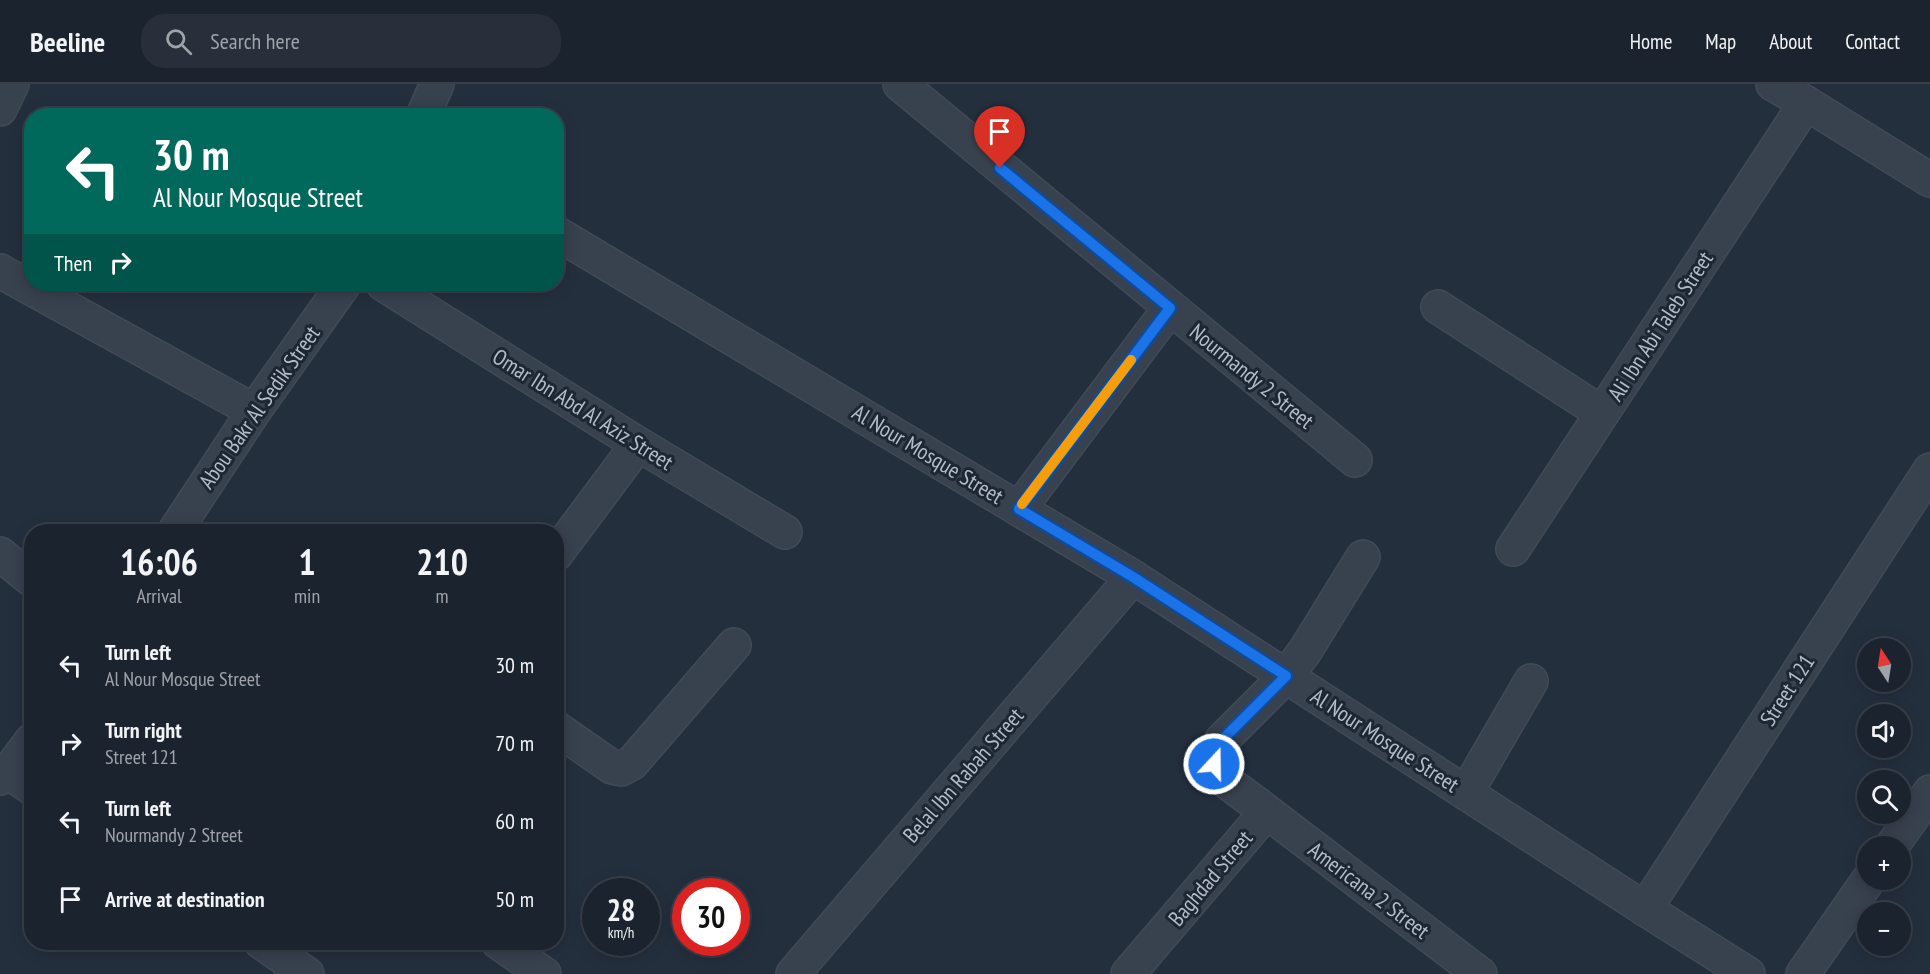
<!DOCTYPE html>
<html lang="en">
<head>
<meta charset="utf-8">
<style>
  body { margin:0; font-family:"PT Sans Narrow",sans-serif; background:#282f3a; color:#f1f3f6; height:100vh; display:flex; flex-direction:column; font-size:22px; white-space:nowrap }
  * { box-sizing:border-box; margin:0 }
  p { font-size:20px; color:#a0a4aa }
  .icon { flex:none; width:33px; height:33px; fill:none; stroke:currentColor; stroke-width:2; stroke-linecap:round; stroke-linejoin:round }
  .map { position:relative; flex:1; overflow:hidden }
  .drawer { position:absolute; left:24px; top:440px; width:540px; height:426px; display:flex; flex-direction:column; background:#1b232e; border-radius:24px; box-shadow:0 3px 15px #0003,0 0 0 2px #39404a }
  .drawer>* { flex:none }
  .top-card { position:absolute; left:24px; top:24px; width:540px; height:183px; border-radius:24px; box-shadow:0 3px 15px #0003,0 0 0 2px #39404a; background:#00695c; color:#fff; overflow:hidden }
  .needle { width:39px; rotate:348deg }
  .fabs { position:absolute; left:1857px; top:554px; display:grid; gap:12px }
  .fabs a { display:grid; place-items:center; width:54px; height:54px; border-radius:50%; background:#1b232e; box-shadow:0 3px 15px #0003,0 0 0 2px #39404a; font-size:30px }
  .speed { position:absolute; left:582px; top:794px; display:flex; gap:12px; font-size:30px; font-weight:700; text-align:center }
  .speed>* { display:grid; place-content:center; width:78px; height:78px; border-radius:50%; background:#1b232e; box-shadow:0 3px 15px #0003,0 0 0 2px #39404a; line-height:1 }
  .speed small { font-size:15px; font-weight:400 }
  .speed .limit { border:9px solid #d22; background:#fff; color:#111 }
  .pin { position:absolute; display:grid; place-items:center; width:51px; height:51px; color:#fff; margin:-62px -26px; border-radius:50% 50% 50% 0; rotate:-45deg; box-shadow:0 0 6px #0007 }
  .pin .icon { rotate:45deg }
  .me { position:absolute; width:66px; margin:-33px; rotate:21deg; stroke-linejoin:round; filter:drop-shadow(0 0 4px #0008) }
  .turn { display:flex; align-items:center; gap:21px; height:126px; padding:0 30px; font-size:27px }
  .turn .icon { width:78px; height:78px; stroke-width:2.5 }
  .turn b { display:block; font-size:42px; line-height:51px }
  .then { display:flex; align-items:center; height:57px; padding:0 30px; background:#0003; gap:12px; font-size:22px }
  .eta { display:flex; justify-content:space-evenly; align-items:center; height:102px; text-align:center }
  .eta b { font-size:36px; font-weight:800; line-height:42px }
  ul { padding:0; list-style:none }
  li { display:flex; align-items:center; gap:18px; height:78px; padding:0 30px }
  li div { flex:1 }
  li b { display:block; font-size:22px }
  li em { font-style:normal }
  header { display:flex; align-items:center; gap:36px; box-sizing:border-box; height:84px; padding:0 30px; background:#1b232e; border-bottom:2px solid #39404a }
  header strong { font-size:28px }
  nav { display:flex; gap:33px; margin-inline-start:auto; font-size:21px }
  .search { width:420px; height:54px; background:#282f3a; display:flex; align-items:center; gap:15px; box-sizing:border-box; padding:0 21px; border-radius:24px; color:#a0a4aa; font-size:22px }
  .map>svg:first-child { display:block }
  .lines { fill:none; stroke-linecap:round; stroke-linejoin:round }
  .street-casing { stroke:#414a57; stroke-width:36 }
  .street { stroke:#38414e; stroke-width:33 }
  .route-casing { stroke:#114b97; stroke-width:15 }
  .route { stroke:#1a73e8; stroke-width:10 }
  .slow { stroke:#f59e0b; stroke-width:10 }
  .labels { text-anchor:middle; stroke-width:6; stroke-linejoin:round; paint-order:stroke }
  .street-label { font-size:22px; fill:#b4bcc9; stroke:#1d2633 }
</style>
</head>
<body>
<header>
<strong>Beeline</strong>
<div class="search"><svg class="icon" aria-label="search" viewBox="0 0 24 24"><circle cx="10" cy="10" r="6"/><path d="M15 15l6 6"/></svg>Search here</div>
<nav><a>Home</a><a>Map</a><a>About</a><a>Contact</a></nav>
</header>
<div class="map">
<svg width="1930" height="890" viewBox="0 0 1930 890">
  <rect width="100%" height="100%" fill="#242f3e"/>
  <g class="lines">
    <defs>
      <g id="street">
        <polyline points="900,0 1355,376"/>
        <polyline points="1773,0 1806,19 1930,96"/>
        <polyline points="0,25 12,0"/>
        <polyline points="423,32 437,0"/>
        <polyline points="556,149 1133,493 1645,825 1748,890"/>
        <polyline points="0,187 254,327"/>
        <polyline points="383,200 638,360 785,448"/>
        <polyline points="1438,223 1602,329"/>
        <polyline points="1019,425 1170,224"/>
        <polyline points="175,447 254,327 344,200"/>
        <polyline points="1513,465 1806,19"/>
        <polyline points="0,470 32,496"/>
        <polyline points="556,470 638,360"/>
        <polyline points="556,644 612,683 621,685 632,679 734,561"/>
        <polyline points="8,688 32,704"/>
        <polyline points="0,694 8,688 32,656"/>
        <polyline points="1466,709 1531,597"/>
        <polyline points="1258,721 1480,890"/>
        <polyline points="1892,762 1930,708"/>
        <polyline points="1645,825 1930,386"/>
        <polyline points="261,858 307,890"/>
        <polyline points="498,858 544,890"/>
        <polyline points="793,890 1133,493"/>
        <polyline points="1128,890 1258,738 1261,730 1258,721 1219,692 1214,680 1215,667 1222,656 1286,592 1305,567 1363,473"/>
        <polyline points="1803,890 1869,795"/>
      </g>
    </defs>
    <use href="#street" class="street-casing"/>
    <use href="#street" class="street"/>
  </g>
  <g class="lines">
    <defs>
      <polyline id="route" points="1000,84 1170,224 1019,425 1133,493 1286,592 1222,656 1215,667 1214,680"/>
    </defs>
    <use href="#route" class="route-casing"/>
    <use href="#route" class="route"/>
    <polyline class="slow" points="1022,420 1131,276"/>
  </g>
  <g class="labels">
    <g class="street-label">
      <text transform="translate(1660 242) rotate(-57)" y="8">Ali Ibn Abi Taleb Street</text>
      <text transform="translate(1252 292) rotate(39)" y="8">Nourmandy 2 Street</text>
      <text transform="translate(259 323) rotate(-55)" y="8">Abou Bakr Al Sedik Street</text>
      <text transform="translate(583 325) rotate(32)" y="8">Omar Ibn Abd Al Aziz Street</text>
      <text transform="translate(928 370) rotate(31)" y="8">Al Nour Mosque Street</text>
      <text transform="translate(1787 606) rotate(-57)" y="8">Street 121</text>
      <text transform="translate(1385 656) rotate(33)" y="8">Al Nour Mosque Street</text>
      <text transform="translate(963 691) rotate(-49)" y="8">Belal Ibn Rabah Street</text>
      <text transform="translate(1210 794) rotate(-50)" y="8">Baghdad Street</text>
      <text transform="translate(1369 806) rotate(37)" y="8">Americana 2 Street</text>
    </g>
  </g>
</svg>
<div class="fabs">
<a><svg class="needle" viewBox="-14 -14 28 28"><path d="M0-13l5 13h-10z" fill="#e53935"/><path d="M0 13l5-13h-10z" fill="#a0a4aa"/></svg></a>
<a><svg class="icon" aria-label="sound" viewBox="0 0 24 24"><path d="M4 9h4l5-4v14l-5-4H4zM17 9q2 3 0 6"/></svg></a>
<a><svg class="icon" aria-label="search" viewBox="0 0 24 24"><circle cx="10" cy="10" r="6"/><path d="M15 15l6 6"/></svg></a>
<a>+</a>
<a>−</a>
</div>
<div class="speed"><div>28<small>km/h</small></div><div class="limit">30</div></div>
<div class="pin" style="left:1000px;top:84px;background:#d93025"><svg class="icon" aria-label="arrive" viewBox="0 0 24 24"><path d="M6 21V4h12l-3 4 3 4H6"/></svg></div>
<svg class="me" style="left:1214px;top:680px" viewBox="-20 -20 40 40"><circle r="17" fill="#1a73e8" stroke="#fff" stroke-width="3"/><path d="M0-11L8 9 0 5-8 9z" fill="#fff"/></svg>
<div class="top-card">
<div class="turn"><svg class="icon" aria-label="left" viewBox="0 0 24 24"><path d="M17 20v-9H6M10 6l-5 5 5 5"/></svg><div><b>30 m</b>Al Nour Mosque Street</div></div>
<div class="then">Then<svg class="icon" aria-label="right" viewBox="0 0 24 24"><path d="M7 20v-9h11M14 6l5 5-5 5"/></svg></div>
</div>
<section class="drawer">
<div class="eta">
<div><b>16:06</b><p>Arrival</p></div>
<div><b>1</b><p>min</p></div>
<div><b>210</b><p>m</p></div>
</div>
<ul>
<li><svg class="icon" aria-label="left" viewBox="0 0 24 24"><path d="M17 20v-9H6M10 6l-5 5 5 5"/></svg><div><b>Turn left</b><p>Al Nour Mosque Street</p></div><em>30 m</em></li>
<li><svg class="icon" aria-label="right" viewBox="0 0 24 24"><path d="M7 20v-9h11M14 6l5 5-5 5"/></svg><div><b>Turn right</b><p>Street 121</p></div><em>70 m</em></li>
<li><svg class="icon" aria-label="left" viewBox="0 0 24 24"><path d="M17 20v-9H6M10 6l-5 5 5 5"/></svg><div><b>Turn left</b><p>Nourmandy 2 Street</p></div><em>60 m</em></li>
<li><svg class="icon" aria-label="arrive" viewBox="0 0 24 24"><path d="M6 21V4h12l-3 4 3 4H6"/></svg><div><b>Arrive at destination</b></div><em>50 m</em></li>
</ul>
</section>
</div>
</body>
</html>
